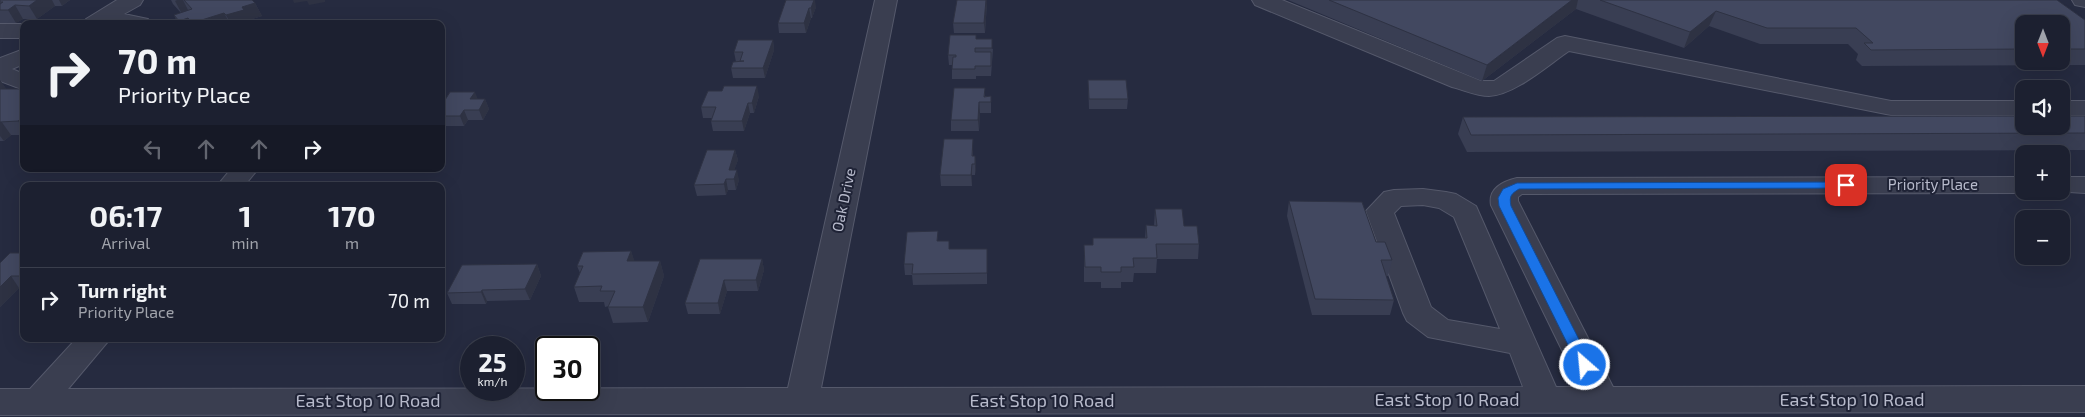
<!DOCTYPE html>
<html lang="en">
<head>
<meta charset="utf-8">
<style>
  body { margin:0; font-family:"Exo 2",sans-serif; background:#292d3c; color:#f1f3f6; height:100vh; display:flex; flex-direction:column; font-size:19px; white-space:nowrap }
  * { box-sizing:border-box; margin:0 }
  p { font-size:16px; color:#a0a3ab }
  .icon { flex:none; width:28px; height:28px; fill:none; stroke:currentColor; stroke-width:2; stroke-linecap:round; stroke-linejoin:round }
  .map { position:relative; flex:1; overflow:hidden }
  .details { position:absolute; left:20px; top:182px; width:425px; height:160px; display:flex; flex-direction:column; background:#1c2030; border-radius:10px; box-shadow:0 5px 20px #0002,0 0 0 1px #3a3e4c }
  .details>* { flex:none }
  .top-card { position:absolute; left:20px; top:20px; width:425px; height:152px; border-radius:10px; box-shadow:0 5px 20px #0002,0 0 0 1px #3a3e4c; background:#1c2030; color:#f1f3f6; overflow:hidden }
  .needle { width:32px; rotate:180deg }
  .controls { position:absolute; left:2015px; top:15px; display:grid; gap:10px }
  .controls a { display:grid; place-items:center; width:55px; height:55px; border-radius:10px; background:#1c2030; box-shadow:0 5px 20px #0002,0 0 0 1px #3a3e4c; font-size:25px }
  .speed { position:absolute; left:460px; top:336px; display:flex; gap:10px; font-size:25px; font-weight:700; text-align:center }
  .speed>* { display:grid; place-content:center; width:65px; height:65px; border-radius:50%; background:#1c2030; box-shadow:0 5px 20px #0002,0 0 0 1px #3a3e4c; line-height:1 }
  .speed small { font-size:12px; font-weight:400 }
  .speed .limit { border:2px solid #111; border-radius:8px; background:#fff; color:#111 }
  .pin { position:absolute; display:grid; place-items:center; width:42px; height:42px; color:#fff; margin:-21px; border-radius:10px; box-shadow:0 2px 8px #0006 }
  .me { position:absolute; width:55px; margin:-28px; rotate:333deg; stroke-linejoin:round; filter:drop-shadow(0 0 4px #0008) }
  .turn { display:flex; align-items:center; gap:18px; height:105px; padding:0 15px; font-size:22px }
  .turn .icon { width:65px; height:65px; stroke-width:2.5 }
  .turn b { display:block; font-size:35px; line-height:42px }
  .lanes { display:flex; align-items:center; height:48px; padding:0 15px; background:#0003; justify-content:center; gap:25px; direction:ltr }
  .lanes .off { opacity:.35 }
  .eta { display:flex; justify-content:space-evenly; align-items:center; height:85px; text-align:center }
  .eta b { font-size:30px; font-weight:700; line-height:35px }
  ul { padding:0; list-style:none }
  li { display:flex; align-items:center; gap:15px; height:65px; padding:0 15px; border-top:1px solid #3a3e4c }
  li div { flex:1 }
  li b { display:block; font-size:19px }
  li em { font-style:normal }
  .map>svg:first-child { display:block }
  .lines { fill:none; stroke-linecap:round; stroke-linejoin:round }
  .minor-casing { stroke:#55596b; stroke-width:2 }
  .minor { fill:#3a3e50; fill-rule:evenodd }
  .wall { fill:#393e53; fill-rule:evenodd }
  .shaded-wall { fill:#2e3243 }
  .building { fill:#424860; stroke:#2e3243 }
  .route { fill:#1a73e8; stroke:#114b97 }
  .labels { text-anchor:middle; stroke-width:4; stroke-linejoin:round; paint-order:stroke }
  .street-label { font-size:15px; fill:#b7bacb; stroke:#1f2336 }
  .near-street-label { font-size:18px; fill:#b7bacb; stroke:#1f2336 }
</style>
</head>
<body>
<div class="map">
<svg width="2085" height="417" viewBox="0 0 2085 417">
  <rect width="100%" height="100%" fill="#262b40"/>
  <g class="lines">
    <defs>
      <g id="minor">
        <polygon points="117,0 143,0 140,5 124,14 148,19 151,24 83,24 86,19"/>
        <path d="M875 0H897L821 388 1523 387 1510 353 1428 337 1407 321 1403 313 1366 211 1384 192 1394 190 1423 189 1446 192 1456 194 1476 206 1556 387H1580L1491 205C1488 188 1504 181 1517 178L2024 177V191H2032L2024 193 1522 194 1518 197V201L1613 387 2085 386V412L0 415V389H30L76 339H110L68 389 788 388ZM1423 205 1439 208 1454 217 1500 329 1448 320 1431 307 1394 213 1401 206Z"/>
        <path d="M1252 0H1282L1481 81H1494L1557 38 1565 36 1891 101H2024V115H1891L1569 51C1548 65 1515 95 1489 96 1477 96 1464 90 1452 87L1255 5Z"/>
        <polygon points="2072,0 2085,0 2085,7 2075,5"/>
        <rect x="0" y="24" width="24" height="14"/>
        <polygon points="24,49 24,64 12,69 24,74 24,90 0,81 0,58"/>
        <rect x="2061" y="101" width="24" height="14"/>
        <polygon points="231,169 258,169 244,186 217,186"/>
        <polygon points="2061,177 2085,177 2085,193 2053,191 2061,191"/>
      </g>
    </defs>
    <use href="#minor" class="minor-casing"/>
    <use href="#minor" class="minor"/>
  </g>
  <g class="wall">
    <polygon points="0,0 70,0 62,6 55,6 37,19 23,19 16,23 0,23"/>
    <polygon points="171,0 252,0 255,3 262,16 249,20 251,23 249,24 178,24 174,15 181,13 173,4"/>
    <polygon points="786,0 816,7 812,18 811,18 806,33 779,33 778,23"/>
    <path d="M1288 0H2057L2085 20V65L1862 66 1856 60 1858 54 1848 44H1760L1709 26 1684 48 1576 9 1482 81ZM2024 24H2061V61H2024Z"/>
    <polygon points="987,3 985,33 954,33 953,23"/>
    <polygon points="976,39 993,49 991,76 976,76 976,79 952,79 952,65 949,65 948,55"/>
    <polygon points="773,40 774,50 765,78 733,78 731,68 736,62 734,52"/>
    <polygon points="0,80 6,89 22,89 24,87 24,135 11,135 4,141 0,141"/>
    <polygon points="1088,80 1128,99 1127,109 1089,109"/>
    <polygon points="985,88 985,96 991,96 991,113 980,113 979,131 951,131 951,120"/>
    <polygon points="759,96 754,113 750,113 744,131 713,131 711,121 712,118 703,118 701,107"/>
    <polygon points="485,99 489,109 483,120 468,120 464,126 441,126 441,100"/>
    <polygon points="2085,116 2085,150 1467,152 1458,134 1463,117"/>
    <polygon points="735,150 738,160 734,170 739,180 736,190 728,190 726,195 697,196 694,185"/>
    <polygon points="973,150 973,156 975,156 976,166 975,175 972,175 972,186 941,186 940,175"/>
    <polygon points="1289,201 1376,242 1392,260 1388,276 1386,276 1394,300 1390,315 1312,315 1287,216"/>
    <polygon points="1155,209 1184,226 1199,244 1198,259 1157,259 1156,273 1134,273 1133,282 1121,282 1121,288 1101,288 1101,282 1084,282 1084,245 1093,245 1145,238 1146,225 1154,226"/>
    <polygon points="938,241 949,249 987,260 987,284 913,285 912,275 905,275 904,264"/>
    <polygon points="631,251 634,261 660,261 664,276 648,322 613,323 608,307 609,306 605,307 604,302 579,302 574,287 580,273 577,266"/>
    <polygon points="24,253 24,288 19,288 0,307 0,263"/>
    <polygon points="762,259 764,270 758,291 727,291 720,314 688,314 685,303"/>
    <polygon points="537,264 541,276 530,300 487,301 486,304 452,304 447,293"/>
  </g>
  <g class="shaded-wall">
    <polygon points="37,0 52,0 55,6 37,19 29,6"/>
    <polygon points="59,0 70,0 62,6"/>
    <polygon points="177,0 183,0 189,12 182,14 175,1"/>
    <polygon points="293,0 325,0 325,2 309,5 307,1 294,3"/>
    <polygon points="813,0 815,0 816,7 812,18 811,8"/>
    <polygon points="986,0 987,0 987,3 985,33 984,23"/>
    <polygon points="1572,0 1578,0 1576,9 1482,81 1487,65"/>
    <polygon points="255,3 262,16 249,20 251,23 249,24 231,24 226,15 242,7"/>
    <polygon points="15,5 23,19 16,23 8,10"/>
    <polygon points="809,8 811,18 806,33 804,23"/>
    <polygon points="1716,11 1709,26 1684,48 1690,32"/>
    <polygon points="224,13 230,24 193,24 192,23"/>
    <polygon points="188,18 191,24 180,24 179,21"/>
    <polygon points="773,40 774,50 765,78 763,68"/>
    <polygon points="0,80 9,93 0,100"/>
    <polygon points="757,86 759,96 754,113 752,103"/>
    <polygon points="475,92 479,102 470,99"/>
    <polygon points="485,99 489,109 483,120 479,110"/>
    <polygon points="979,102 980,113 979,131 978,120"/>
    <polygon points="748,103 750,113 744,131 742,121"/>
    <polygon points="464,110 468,120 464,126 460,116"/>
    <polygon points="24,116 24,129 18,121"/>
    <polygon points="1,121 11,135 4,141 0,136 0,122"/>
    <polygon points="735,150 738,160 731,179 729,170"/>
    <polygon points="975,156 976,166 975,175"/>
    <polygon points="972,164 972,186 971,175"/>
    <polygon points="737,170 739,180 736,190 734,179"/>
    <polygon points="726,179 728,190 726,195 724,184"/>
    <polygon points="631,251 636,266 627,261"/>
    <polygon points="762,259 764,270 758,291 756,280"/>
    <polygon points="660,261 664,276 648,322 643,307"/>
    <polygon points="537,264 541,276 530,300 525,289"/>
    <polygon points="11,276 19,288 0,307 0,287"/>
    <polygon points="724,280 727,291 720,314 718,303"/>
    <polygon points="482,290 487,301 486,304 481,292"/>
  </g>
  <g class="building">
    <polygon points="0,0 37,0 29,6 15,5 8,10 0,10 0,4 3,2 0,2"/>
    <polygon points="184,0 252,0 255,3 242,7 244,10 226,15 224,13 192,23 188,18 179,21 174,15 192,9"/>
    <polygon points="786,0 814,0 811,8 809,8 804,23 778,23"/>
    <polygon points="957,0 986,0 984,23 953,23"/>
    <polygon points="1329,0 1572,0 1487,65"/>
    <polygon points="1600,0 2057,0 2085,20 2085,49 2061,49 2061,24 2024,24 2024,49 1871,50 1864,43 1873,43 1856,28 1767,28 1716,11 1690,32"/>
    <polygon points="950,35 976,35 976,39 992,39 992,48 975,48 975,52 991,52 991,66 975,66 975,69 952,69 953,57 956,57 956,55 948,55"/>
    <polygon points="738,40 773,40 763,68 731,68 733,62 744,61 740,61 743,52 734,52"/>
    <polygon points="1088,80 1126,80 1128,99 1089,99"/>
    <polygon points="724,86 757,86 752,103 748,103 742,121 711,121 716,107 701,107 708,91 722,91"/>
    <polygon points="24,87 24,116 18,121 0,122 0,89 22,89"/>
    <polygon points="954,88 985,88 984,97 991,96 991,102 979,102 978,120 951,120"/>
    <polygon points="450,92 475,92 470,99 485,99 479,110 464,110 460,116 441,116 441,100 445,100"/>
    <polygon points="2024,116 2024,126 2061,126 2061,116 2085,116 2085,133 1471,135 1463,117"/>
    <polygon points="944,139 973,139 972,156 975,156 975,164 972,164 971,175 940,175"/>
    <polygon points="707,150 735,150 729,170 737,170 734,179 726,179 724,184 694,185"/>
    <polygon points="1289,201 1362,202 1376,242 1385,242 1392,260 1381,260 1394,300 1315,299"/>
    <polygon points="1155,209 1182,209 1184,226 1197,226 1199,244 1156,244 1157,258 1133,258 1134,267 1121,267 1121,272 1101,272 1101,267 1085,267 1084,245 1093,245 1093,238 1147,238 1146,225 1157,226"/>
    <polygon points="938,231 937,241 949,241 949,249 987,249 987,273 912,274 913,264 904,264 907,232"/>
    <polygon points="631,251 627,261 660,261 643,307 608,307 615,291 600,291 602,286 574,287 583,266 577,266 583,252"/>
    <polygon points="10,253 24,253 24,276 11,276 0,287 0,263"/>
    <polygon points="700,259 762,259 756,280 724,280 718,303 685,303"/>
    <polygon points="537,264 525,289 482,290 481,292 447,293 462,265"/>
  </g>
  <path class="route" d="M1846 182 1852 185 1850 188 1519 189C1511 194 1509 196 1511 206L1592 365 1590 368H1580L1578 365 1499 206 1498 198 1503 189 1517 183Z"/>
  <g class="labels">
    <g class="street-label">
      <text x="1933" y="190">Priority Place</text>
      <text transform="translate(844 200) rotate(-78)" y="5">Oak Drive</text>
    </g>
    <g class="near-street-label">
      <text x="1447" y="406">East Stop 10 Road</text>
      <text x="1852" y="406">East Stop 10 Road</text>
      <text x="368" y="407">East Stop 10 Road</text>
      <text x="1042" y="407">East Stop 10 Road</text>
    </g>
  </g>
</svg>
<div class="controls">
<a><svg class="needle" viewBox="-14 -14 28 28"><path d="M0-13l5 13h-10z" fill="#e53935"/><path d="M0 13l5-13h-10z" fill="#a0a3ab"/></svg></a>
<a><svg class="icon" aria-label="sound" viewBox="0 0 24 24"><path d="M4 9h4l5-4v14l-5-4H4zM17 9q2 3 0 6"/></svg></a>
<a>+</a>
<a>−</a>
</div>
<div class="speed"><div>25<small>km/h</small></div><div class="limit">30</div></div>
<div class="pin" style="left:1846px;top:185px;background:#d93025"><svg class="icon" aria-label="arrive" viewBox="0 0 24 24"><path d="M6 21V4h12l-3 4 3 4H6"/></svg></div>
<svg class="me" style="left:1585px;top:365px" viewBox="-20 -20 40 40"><circle r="17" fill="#1a73e8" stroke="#fff" stroke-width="3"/><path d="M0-11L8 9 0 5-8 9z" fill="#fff"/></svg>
<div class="top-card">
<div class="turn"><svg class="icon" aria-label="right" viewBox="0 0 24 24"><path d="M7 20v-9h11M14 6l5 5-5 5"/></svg><div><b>70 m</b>Priority Place</div></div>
<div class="lanes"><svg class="icon off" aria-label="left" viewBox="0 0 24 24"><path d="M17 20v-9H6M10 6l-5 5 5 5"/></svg><svg class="icon off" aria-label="ahead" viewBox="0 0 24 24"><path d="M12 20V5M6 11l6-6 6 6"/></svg><svg class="icon off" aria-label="ahead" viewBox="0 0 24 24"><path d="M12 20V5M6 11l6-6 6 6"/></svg><svg class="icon" aria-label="right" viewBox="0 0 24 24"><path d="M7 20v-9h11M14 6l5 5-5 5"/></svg></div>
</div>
<section class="details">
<div class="eta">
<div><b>06:17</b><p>Arrival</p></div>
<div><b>1</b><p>min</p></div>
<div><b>170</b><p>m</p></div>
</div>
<ul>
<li><svg class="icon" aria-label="right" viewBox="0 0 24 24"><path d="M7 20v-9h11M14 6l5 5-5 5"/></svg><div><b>Turn right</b><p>Priority Place</p></div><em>70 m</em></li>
</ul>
</section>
</div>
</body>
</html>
